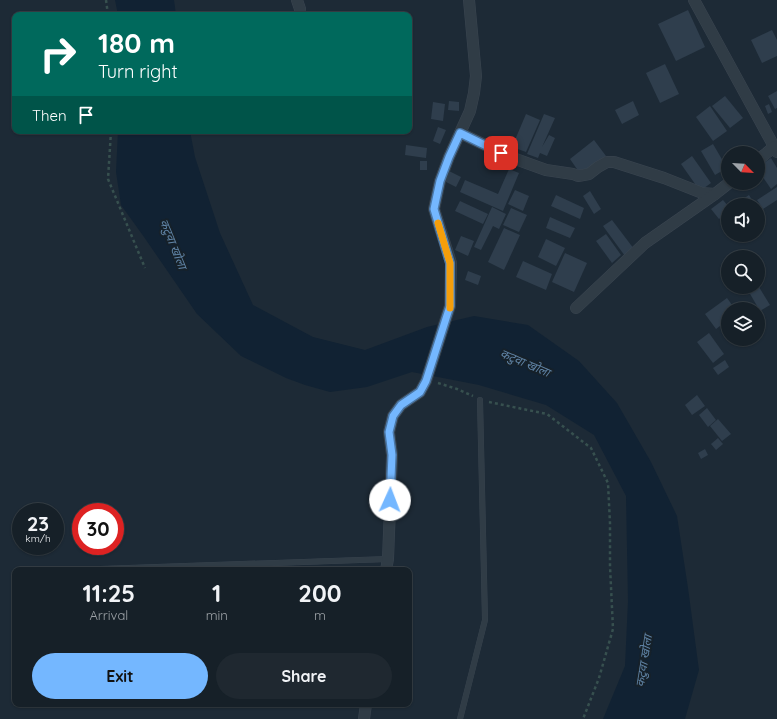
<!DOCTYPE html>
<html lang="en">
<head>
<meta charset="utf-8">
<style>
  body { margin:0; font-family:Quicksand,"Noto Sans Devanagari",sans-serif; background:#1f2830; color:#f1f3f6; height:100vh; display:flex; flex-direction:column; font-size:15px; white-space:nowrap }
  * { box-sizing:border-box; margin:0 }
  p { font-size:13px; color:#9ea3a8 }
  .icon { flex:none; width:22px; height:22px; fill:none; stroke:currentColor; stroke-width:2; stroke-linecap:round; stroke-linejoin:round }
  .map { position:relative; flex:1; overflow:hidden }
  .sheet { position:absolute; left:12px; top:567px; width:400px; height:140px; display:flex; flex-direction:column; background:#162028; border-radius:8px; box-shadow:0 1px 3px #0004,0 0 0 1px #353e45 }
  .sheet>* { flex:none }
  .banner { position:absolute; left:12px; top:12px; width:400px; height:122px; border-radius:8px; box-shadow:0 1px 3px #0004,0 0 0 1px #353e45; background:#00695c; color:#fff; overflow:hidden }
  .needle { width:26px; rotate:114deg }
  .fabs { position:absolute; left:721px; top:146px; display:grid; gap:8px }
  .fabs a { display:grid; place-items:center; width:44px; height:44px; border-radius:50%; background:#162028; box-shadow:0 1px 3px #0004,0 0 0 1px #353e45; font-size:20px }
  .speed { position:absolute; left:12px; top:503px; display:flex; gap:8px; font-size:20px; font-weight:700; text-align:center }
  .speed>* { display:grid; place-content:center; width:52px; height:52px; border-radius:50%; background:#162028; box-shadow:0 1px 3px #0004,0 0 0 1px #353e45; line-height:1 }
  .speed small { font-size:10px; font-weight:400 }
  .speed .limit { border:6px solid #d22; background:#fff; color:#111 }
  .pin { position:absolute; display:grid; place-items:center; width:34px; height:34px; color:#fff; margin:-17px; border-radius:8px; box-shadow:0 2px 6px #0006 }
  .me { position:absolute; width:44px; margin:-22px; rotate:2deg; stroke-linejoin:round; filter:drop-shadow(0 0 3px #0008) }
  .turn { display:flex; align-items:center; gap:14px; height:84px; padding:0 20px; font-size:18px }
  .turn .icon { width:52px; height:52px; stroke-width:2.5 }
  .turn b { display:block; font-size:28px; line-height:34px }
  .then { display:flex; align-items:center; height:38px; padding:0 20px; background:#0003; gap:8px; font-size:15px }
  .eta { display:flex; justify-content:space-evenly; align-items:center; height:68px; text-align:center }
  .eta b { font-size:24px; font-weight:700; line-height:28px }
  .cta { display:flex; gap:8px; margin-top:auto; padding:8px 20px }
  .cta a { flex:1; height:46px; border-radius:24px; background:#74b7ff; color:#111; font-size:16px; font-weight:700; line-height:46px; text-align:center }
  .cta a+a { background:#1f2830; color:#f1f3f6 }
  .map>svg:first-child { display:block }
  .water { fill:#123 }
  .building { fill:#2f3e4d }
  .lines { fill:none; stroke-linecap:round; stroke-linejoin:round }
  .service-casing { stroke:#3a4550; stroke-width:6 }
  .minor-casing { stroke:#3a4550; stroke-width:12 }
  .path { stroke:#37504f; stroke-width:2.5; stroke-dasharray:3 3; stroke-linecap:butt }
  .service { stroke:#303c46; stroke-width:5.5 }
  .minor { stroke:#303c46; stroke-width:11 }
  .route-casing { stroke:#4b77a6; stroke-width:10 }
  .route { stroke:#74b7ff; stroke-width:7 }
  .slow { stroke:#f59e0b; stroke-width:7 }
  .labels { text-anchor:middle; stroke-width:4; stroke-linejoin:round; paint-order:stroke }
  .water-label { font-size:12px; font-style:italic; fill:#6084a6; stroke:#16212a }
</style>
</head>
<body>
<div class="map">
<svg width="777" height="719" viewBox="0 0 777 719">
  <rect width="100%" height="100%" fill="#1d2a36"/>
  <g class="water">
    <polygon points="115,0 174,0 176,15 118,15"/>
    <polygon points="118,131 190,131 195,157 220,233 253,305 313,337 365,350 427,327 474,316 528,325 579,361 617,403 651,462 677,516 688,588 699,670 685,719 603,719 625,666 628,601 626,496 594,435 546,405 479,385 412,372 367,387 330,392 305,385 286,378 241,356 197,314 144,237 121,205 116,172"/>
  </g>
  <g class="building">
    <polygon points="688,10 705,47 676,61 658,24"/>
    <polygon points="772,30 777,40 777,56 762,63 751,40"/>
    <polygon points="665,64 679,94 660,103 646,73"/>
    <polygon points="777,91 777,108 775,109 768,96"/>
    <polygon points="725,96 743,118 730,128 712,106"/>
    <polygon points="449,101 459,102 459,111 448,110"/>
    <polygon points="633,101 639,115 622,124 615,110"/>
    <polygon points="433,102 445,104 443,121 431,119"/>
    <polygon points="769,104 772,112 768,114 765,106"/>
    <polygon points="710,106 727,131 713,141 696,117"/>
    <polygon points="526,114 540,120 526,152 512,147"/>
    <polygon points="544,114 555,118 542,147 549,135 555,138 547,156 540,153 538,158 527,154"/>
    <polygon points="438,127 446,130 440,144 433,141"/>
    <polygon points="594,140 606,156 581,175 570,159"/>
    <polygon points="713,144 727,168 715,175 701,151"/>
    <polygon points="406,145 427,148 426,158 405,155"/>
    <polygon points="692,156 711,183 700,191 681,164"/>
    <polygon points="771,158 777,168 777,184 771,189 758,170 758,167"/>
    <rect x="420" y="161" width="7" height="9"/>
    <polygon points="509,169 519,173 503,211 460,192 465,180 498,194"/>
    <polygon points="449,171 461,177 456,187 444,181"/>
    <polygon points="777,187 777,200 763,209 757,200"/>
    <polygon points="515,190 529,196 523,211 508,204"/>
    <polygon points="590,191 601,209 594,214 583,196"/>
    <polygon points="556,195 584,208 580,219 551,206"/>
    <polygon points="749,195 755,205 734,205"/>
    <polygon points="723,200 728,206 728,212 719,219 711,209"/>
    <polygon points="460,201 488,214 483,224 455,211"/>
    <polygon points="492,207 506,214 499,229 493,226 481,250 474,247"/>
    <polygon points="511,208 527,215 519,232 503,225"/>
    <polygon points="758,209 765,221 758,225"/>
    <polygon points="728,216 728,230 721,221"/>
    <polygon points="550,217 575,228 570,238 546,228"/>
    <polygon points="612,220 634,249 625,256 603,226"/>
    <polygon points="504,228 520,235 504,270 488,262"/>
    <polygon points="606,234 621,255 612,263 596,241"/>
    <polygon points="461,236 474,241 468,256 455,250"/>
    <polygon points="546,239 565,248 556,266 538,257"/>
    <polygon points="565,253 587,263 574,292 552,282"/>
    <polygon points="523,261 552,274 546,290 516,277"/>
    <polygon points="468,271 481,276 478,285 465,280"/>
    <polygon points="746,287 759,287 770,305 760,311"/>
    <polygon points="727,298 735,309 728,309 728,320 716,329 705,314"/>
    <polygon points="709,333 724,354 713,363 697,342"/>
    <polygon points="725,360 729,367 718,375 713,368"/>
    <polygon points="697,395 705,406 692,415 685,405"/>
    <polygon points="707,408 716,420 708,427 699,415"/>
    <polygon points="718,419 731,434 722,441 710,426"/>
    <polygon points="718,438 723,444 716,450 711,444"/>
    <polygon points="705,449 708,455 701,459 698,453"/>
  </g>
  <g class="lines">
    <defs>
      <g id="service">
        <polyline points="72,570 388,559"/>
        <polyline points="460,719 485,620 480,400"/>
      </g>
      <g id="minor">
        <polyline points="297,0 300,9"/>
        <polyline points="694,0 777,152"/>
        <polyline points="460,133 510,157 546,170 573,174 578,176 589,174 598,167 607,162 614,162 664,178 702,193 715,194"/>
        <polyline points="758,160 774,147"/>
        <polyline points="576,308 645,243 715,194 729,183"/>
        <polyline points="386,570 388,559 392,455 389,432 393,416 401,405 420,392 426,381 450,306 451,263 434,209 440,181 449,157 470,111 474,93 476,76 469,0"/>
        <polyline points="364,719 366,704"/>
      </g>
    </defs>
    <use href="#service" class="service-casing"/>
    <use href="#minor" class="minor-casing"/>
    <g class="path">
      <polyline points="106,0 108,15"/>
      <polyline points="111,131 108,179 145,268"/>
      <polyline points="438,383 457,389 473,396"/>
      <polyline points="489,402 547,414 591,448 608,483 610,523 610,566 613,629 599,678 583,719"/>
    </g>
    <use href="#service" class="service"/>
    <use href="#minor" class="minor"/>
  </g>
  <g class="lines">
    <defs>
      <polyline id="route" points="390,500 392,455 389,432 393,416 401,405 420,392 426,381 450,306 450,263 434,209 440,181 449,157 460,133 501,153"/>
    </defs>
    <use href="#route" class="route-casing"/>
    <use href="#route" class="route"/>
    <polyline class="slow" points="438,223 450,263 450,308"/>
  </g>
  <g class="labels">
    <g class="water-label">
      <text transform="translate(173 244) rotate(68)" y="4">कटुवा खोला</text>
      <text transform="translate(525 363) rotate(23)" y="4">कटुवा खोला</text>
      <text transform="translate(644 661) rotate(-81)" y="4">कटुवा खोला</text>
    </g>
  </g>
</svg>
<div class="fabs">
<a><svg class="needle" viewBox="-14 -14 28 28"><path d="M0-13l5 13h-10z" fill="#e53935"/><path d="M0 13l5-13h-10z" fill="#9ea3a8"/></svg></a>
<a><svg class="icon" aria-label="sound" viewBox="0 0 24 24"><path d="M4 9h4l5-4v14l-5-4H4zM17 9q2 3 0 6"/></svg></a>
<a><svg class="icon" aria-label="search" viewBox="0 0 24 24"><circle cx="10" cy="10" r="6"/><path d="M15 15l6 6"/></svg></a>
<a><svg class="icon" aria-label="layers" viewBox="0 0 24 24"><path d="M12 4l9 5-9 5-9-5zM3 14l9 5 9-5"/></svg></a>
</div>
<div class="speed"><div>23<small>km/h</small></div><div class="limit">30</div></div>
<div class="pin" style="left:501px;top:153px;background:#d93025"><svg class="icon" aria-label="arrive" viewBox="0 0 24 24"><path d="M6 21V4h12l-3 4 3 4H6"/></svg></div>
<svg class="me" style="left:390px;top:500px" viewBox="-20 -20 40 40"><circle r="19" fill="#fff"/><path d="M0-13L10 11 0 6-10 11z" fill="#74b7ff"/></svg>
<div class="banner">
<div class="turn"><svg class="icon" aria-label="right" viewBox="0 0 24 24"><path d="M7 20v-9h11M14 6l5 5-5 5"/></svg><div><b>180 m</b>Turn right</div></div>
<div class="then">Then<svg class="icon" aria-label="arrive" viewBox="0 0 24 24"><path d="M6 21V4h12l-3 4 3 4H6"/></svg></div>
</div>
<section class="sheet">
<div class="eta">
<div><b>11:25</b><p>Arrival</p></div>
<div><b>1</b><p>min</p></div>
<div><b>200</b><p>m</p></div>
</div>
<div class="cta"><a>Exit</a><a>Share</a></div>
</section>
</div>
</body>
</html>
